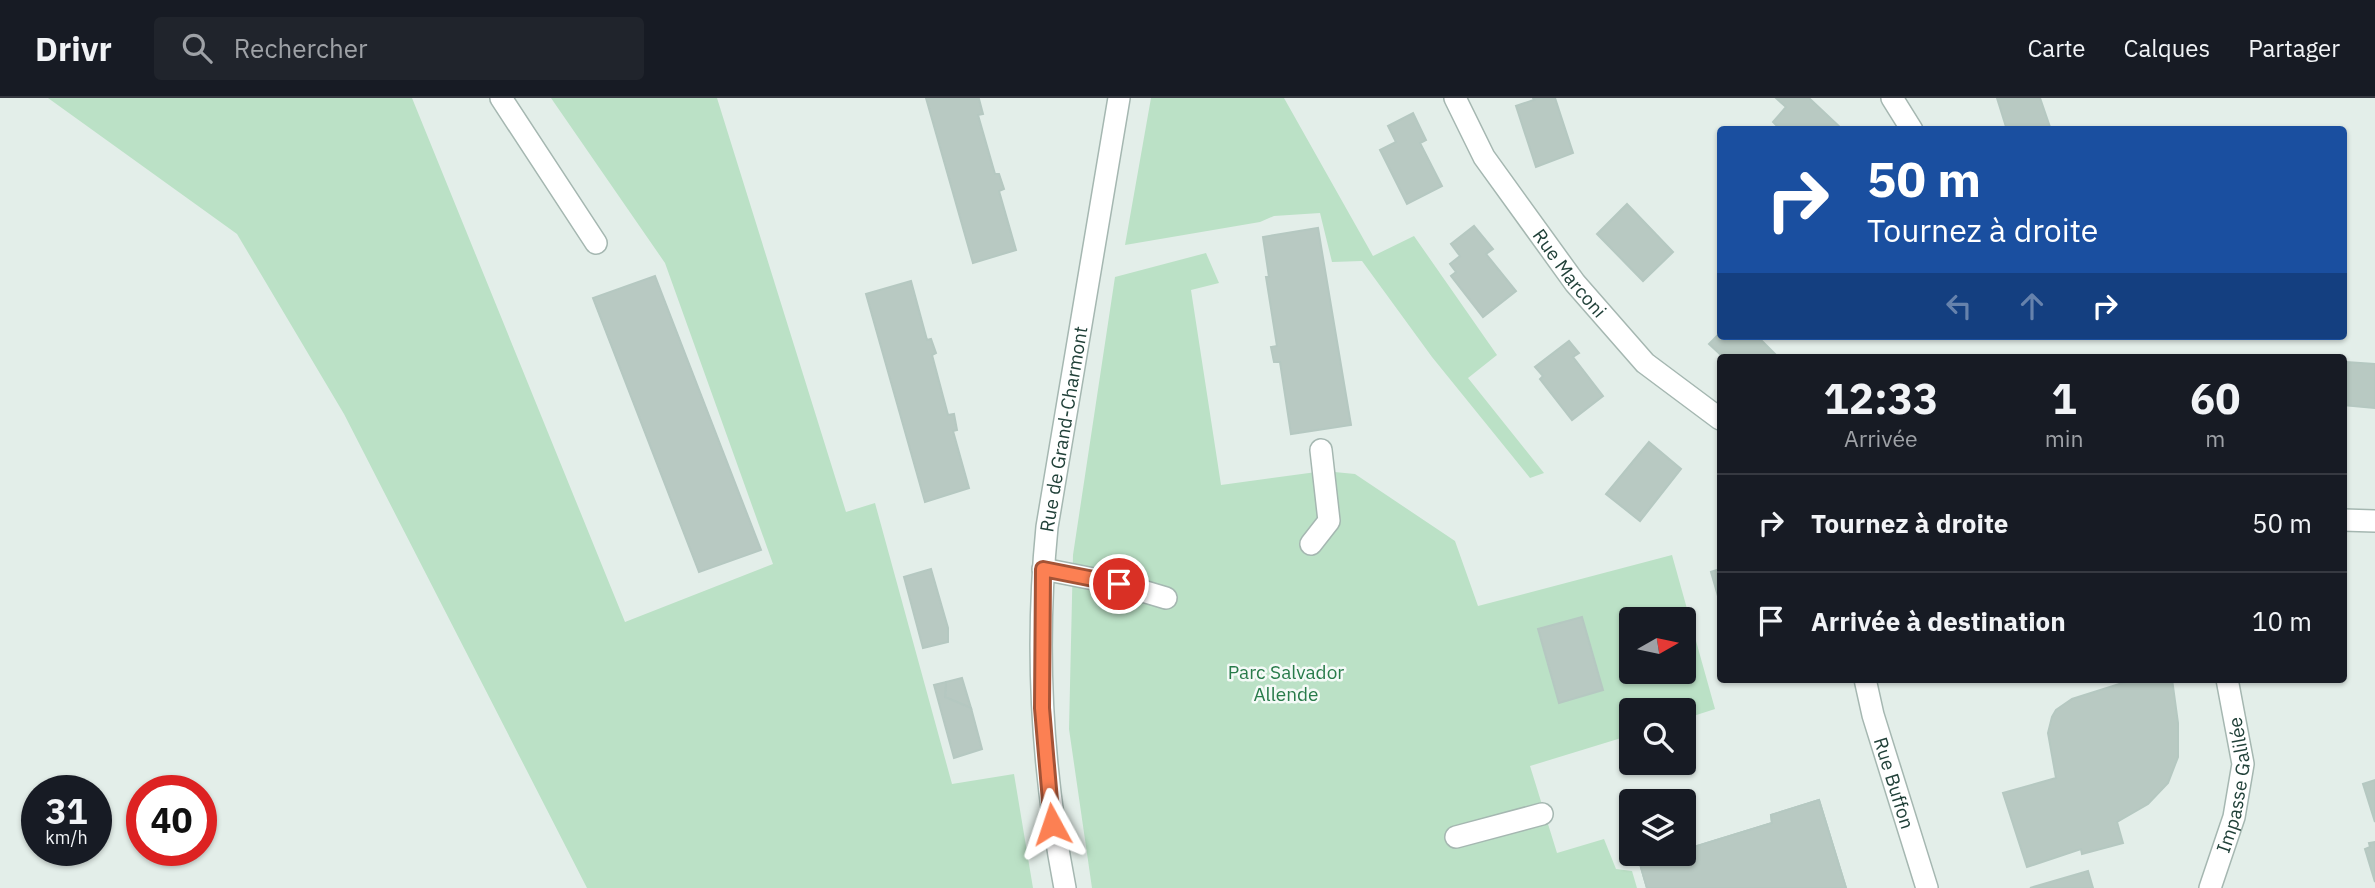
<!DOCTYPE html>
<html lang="fr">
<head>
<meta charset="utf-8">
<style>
  body { margin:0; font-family:"IBM Plex Sans",sans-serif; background:#20242c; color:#f1f3f6; height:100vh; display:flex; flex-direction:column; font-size:26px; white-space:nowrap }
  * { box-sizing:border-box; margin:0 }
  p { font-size:23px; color:#9ea1a6 }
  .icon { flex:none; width:38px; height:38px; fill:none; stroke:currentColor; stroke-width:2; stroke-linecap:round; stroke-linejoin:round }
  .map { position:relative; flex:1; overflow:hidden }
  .side { position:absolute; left:1717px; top:256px; width:630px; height:329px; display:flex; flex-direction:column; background:#171b24; border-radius:7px; box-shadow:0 2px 5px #0004 }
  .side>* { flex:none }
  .banner { position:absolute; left:1717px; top:28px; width:630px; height:214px; border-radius:7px; box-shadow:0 2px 5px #0004; background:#1a4fa0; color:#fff; overflow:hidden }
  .needle { width:46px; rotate:81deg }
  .tools { position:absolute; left:1619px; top:509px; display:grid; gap:14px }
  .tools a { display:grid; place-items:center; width:77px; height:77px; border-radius:7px; background:#171b24; box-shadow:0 2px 5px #0004; font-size:35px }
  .speed { position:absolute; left:21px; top:677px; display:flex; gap:14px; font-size:35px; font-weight:700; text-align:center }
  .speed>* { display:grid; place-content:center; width:91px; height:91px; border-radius:50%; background:#171b24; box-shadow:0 2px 5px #0004; line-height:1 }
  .speed small { font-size:18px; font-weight:400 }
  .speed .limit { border:10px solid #d22; background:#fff; color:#111 }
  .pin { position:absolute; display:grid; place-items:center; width:60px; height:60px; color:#fff; margin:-30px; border:4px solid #fff; border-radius:50%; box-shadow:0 2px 7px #0007 }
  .me { position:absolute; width:77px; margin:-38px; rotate:355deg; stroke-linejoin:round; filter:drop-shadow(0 0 5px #0008) }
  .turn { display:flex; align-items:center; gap:24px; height:147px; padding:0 35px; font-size:32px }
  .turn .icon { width:91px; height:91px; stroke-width:2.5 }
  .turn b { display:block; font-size:49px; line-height:60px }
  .lanes { display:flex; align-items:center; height:66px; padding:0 35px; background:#0003; justify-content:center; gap:35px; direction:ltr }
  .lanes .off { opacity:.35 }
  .eta { display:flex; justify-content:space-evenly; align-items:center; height:119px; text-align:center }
  .eta b { font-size:42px; font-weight:700; line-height:49px }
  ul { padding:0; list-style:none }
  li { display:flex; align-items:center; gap:21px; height:98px; padding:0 35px; border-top:2px solid #363941 }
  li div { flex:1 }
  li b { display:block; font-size:26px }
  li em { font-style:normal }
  header { display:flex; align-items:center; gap:42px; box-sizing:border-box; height:98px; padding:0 35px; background:#171b24; border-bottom:2px solid #363941 }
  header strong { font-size:33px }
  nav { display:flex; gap:38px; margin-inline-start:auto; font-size:24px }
  .search { width:490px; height:63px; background:#20242c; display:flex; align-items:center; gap:18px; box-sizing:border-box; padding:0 24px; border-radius:7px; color:#9ea1a6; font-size:26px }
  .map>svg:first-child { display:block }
  .green { fill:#bbe1c6; fill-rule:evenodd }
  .building { fill:#b8c9c2; stroke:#b5c8c1; stroke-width:2 }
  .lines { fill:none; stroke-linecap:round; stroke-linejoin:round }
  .minor-casing { stroke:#a5b7b1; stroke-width:24 }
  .minor { stroke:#fff; stroke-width:21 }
  .route-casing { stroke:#a45336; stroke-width:18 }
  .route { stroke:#fc8053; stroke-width:12 }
  .labels { text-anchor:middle; stroke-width:5; stroke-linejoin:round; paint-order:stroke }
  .street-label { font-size:19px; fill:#214139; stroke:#f4faf7 }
  .park-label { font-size:19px; fill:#287b4a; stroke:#f4faf7 }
</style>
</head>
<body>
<header>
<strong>Drivr</strong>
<div class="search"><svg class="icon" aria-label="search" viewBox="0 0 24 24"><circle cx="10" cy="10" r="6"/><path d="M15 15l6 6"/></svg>Rechercher</div>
<nav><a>Carte</a><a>Calques</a><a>Partager</a></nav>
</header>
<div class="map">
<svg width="2375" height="790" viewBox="0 0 2375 790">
  <rect width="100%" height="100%" fill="#e3eee9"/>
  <g class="green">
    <polygon points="48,0 412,0 625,524 773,466 665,165 551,0 717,0 846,414 875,405 952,686 1014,676 1033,790 587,790 344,316 237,136"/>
    <polygon points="1151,0 1284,0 1373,158 1414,138 1497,257 1468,280 1544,375 1530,380 1432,259 1362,163 1332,164 1320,115 1274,118 1260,124 1125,147"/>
    <path d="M1206 155 1219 185 1191 192 1221 387 1324 373 1355 376 1455 443 1478 508 1672 457 1715 611 1684 621V612H1631V637L1530 668 1557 755 1604 741 1616 771 1632 773 1637 790H1092L1069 631 1073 457 1115 179ZM1631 522H1684V574H1631Z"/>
  </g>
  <g class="building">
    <polygon points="926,0 979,1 983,16 978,17 995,76 999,76 1004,91 999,93 1016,152 973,165"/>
    <polygon points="1533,0 1555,0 1573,55 1536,69 1516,8 1534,2"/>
    <polygon points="1776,0 1809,0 1843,32 1781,32 1773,24 1786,9"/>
    <polygon points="1997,0 2040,0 2051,32 2007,32"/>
    <polygon points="1413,15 1426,42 1420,45 1442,88 1407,106 1380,52 1396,44 1388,28"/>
    <polygon points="1627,106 1673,154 1643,183 1597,136"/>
    <polygon points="1474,128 1493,151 1486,156 1516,193 1483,219 1451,178 1456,174 1450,166 1460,158 1451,146"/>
    <polygon points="1318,130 1351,327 1291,336 1280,264 1274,264 1271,249 1277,248 1266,179 1269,179 1263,139"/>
    <polygon points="655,178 761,452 699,474 593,200"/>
    <polygon points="911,183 927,242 931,241 936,255 932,257 948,317 954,316 957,332 953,333 969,390 925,404 866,196"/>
    <polygon points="1720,235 1720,238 1757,238 1778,259 1723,259 1709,246"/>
    <polygon points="1569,243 1579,255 1573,259 1603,298 1572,322 1540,281 1543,278 1535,269"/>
    <polygon points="2346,264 2375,266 2375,310 2343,307"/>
    <polygon points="1649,344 1681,371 1640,423 1606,396"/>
    <polygon points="931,471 948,530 948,544 923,550 904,479"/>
    <polygon points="1720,471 1720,505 1711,474"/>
    <polygon points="1582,519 1603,592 1559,605 1538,531"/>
    <polygon points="962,580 971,610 945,599 946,584"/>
    <polygon points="2135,581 2172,581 2178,625 2178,659 2168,685 2148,706 2117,724 2123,745 2082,756 2081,751 2027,769 2003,695 2056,680 2048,635 2052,619 2056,612 2072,601"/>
    <polygon points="946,584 945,599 971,610 982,651 954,660 934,587"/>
    <polygon points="2375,682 2375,724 2363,686"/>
    <polygon points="1819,702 1846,790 1795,790 1789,770 1721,790 1647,790 1640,766 1672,756 1684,756 1684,752 1772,725 1771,717"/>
    <polygon points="1819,702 1846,790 1647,790 1640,766 1672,756 1684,756 1684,752 1772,725 1771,717"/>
    <polygon points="2375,744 2375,784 2365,751 2370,749 2369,745"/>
    <polygon points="2088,773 2093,790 2030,790"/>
  </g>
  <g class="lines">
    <defs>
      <g id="minor">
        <polyline points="501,0 596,145"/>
        <path id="s1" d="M1455 0 1484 59 1575 185 1645 265 1720 321"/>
        <polyline points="1892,0 1912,32"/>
        <polyline points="2343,422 2375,423"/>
        <polyline points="1311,446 1329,423 1321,352"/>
        <polyline points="1043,471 1119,486 1166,500"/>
        <path id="s2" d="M1865 581 1873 617 1927 790"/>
        <polyline points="1456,739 1542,716"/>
        <path id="s3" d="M1065 790C1042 672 1035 549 1047 429L1119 0"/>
        <path id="s4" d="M2210 790 2234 719 2243 666 2227 581"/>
      </g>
    </defs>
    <use href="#minor" class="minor-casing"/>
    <use href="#minor" class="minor"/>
  </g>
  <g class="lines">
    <defs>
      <polyline id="route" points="1052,726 1042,610 1043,471 1119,486"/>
    </defs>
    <use href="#route" class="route-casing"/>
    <use href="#route" class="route"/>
  </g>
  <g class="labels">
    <g class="street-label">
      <text dy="7" stroke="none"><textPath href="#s1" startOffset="210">Rue Marconi</textPath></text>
      <text dy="7" stroke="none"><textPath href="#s3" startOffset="462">Rue de Grand-Charmont</textPath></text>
      <text dy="7" stroke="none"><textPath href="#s2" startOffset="108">Rue Buffon</textPath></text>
      <text dy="7" stroke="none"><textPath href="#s4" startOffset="107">Impasse Galilée</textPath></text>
    </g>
    <g class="park-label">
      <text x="1286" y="581">Parc Salvador<tspan x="1286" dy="22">Allende</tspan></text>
    </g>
  </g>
</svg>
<div class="tools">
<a><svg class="needle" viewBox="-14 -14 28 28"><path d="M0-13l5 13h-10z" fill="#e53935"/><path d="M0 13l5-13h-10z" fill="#9ea1a6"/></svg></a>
<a><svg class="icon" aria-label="search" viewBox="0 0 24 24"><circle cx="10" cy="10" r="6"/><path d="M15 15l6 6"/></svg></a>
<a><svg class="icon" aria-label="layers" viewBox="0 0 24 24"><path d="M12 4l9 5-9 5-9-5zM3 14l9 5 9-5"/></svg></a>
</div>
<div class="speed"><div>31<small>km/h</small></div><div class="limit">40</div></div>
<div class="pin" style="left:1119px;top:486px;background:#d93025"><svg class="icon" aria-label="arrive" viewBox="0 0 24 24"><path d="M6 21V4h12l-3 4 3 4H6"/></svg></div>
<svg class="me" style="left:1052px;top:726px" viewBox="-20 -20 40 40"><path d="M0-17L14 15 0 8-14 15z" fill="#fc8053" stroke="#fff" stroke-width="4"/></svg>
<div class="banner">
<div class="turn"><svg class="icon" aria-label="right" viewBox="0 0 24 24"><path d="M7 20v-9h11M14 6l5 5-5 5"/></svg><div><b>50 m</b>Tournez à droite</div></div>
<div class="lanes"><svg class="icon off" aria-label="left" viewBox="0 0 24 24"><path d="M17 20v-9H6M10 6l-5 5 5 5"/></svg><svg class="icon off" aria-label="ahead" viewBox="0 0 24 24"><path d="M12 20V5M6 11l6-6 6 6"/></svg><svg class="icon" aria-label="right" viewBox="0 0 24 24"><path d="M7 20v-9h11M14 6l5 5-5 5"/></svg></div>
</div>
<section class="side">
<div class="eta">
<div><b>12:33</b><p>Arrivée</p></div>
<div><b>1</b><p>min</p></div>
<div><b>60</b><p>m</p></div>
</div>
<ul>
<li><svg class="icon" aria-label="right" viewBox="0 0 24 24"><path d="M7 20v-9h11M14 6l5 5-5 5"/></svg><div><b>Tournez à droite</b></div><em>50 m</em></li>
<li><svg class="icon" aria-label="arrive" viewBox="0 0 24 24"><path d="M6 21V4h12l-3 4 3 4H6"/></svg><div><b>Arrivée à destination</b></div><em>10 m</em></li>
</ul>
</section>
</div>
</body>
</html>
